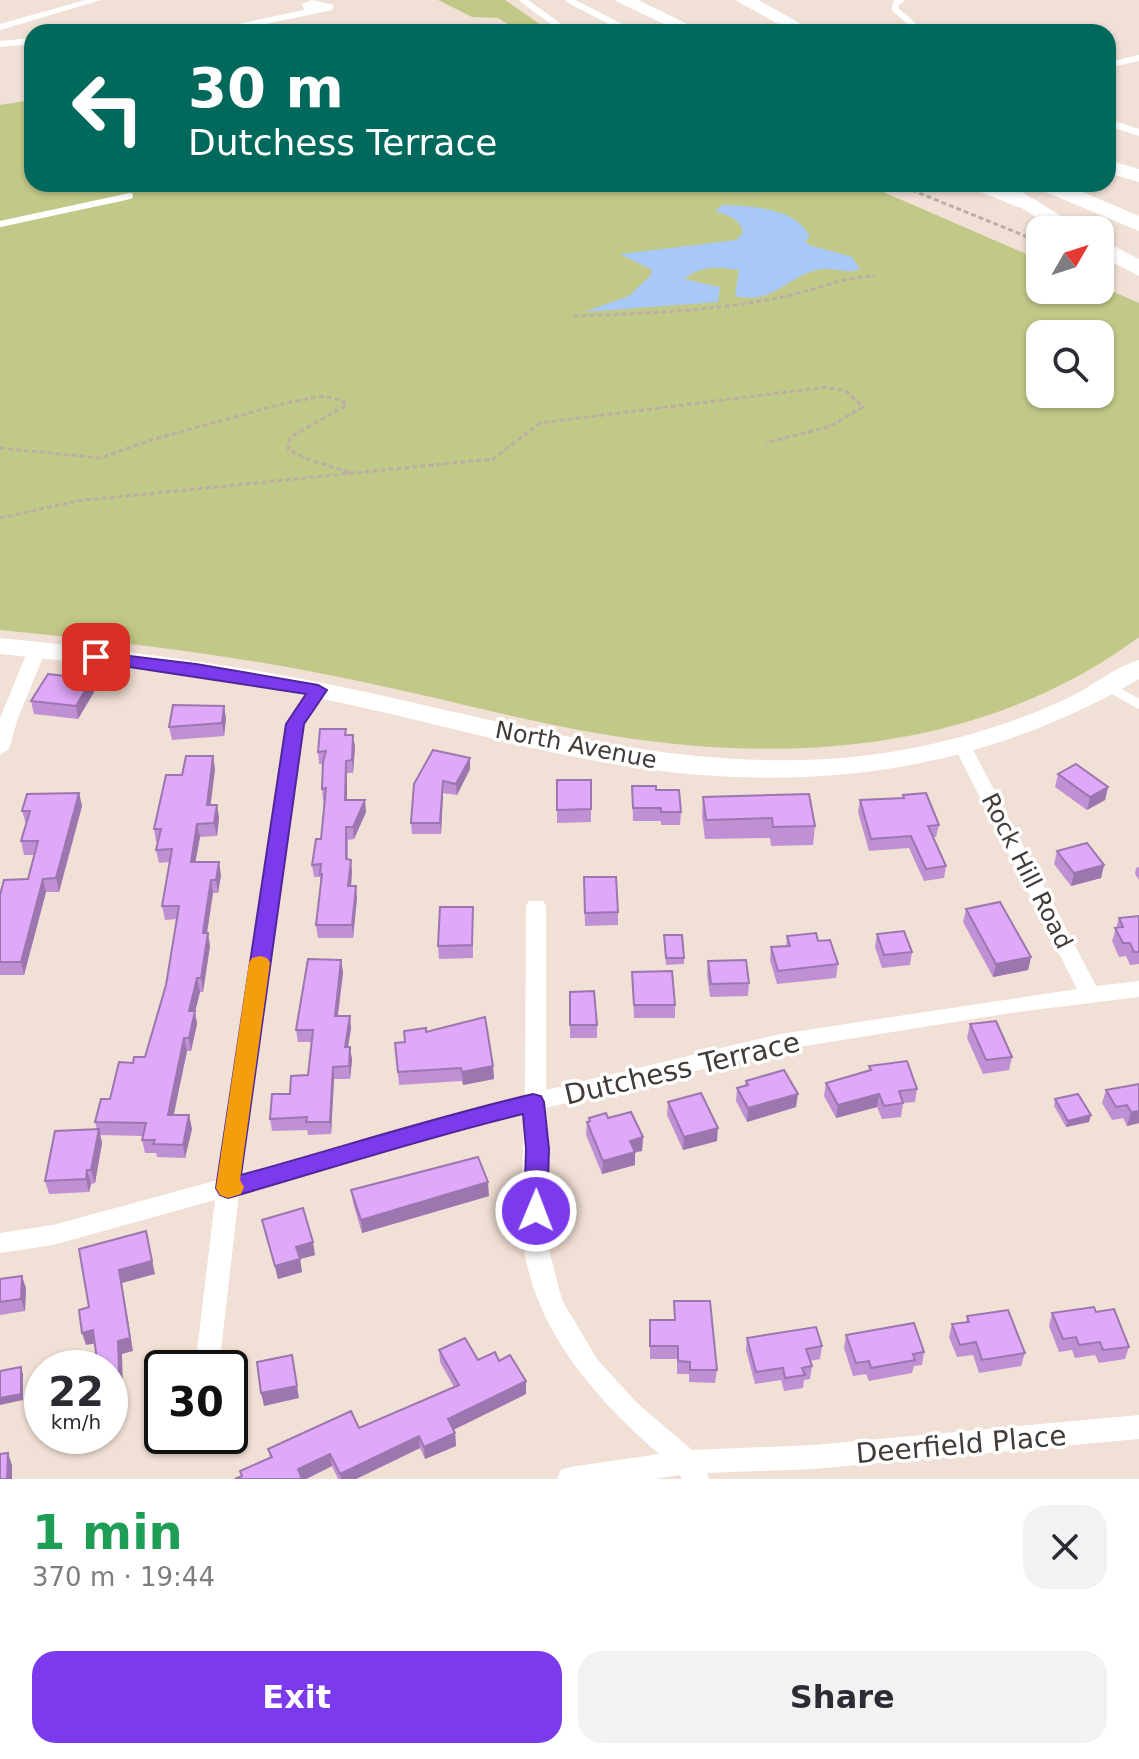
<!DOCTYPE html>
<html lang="en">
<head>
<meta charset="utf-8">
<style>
  body { margin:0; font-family:"DejaVu Sans",sans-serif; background:#f2f2f3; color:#2b2b33; height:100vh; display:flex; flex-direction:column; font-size:30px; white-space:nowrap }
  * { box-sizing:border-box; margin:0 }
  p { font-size:26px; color:#7c7c81 }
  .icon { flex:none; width:44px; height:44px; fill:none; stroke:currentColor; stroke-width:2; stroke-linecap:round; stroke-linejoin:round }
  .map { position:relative; height:1479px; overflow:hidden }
  .side { display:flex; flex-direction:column; background:#fff; flex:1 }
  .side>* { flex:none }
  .guide { position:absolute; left:24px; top:24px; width:1092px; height:168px; border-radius:24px; box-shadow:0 2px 6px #0004; background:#00695c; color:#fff; overflow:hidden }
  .needle { width:52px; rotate:51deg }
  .tools { position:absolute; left:1026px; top:216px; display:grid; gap:16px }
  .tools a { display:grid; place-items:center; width:88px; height:88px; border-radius:16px; background:#fff; box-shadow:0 2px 6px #0004; font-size:40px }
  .speed { position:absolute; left:24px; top:1350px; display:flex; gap:16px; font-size:40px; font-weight:700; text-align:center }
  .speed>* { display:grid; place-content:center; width:104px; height:104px; border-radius:50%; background:#fff; box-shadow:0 2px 6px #0004; line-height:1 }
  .speed small { font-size:20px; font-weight:400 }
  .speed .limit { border:4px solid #111; border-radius:12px; background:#fff; color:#111 }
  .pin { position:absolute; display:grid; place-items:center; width:68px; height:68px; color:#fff; margin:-34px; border-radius:16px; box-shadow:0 4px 12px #0006 }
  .me { position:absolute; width:88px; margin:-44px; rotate:1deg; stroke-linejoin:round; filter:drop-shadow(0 0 6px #0008) }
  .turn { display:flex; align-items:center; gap:28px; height:168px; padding:0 32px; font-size:36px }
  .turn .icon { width:104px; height:104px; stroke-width:2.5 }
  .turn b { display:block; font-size:56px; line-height:68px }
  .round { display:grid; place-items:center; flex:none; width:84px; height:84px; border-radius:24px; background:#f2f2f3 }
  .headline { display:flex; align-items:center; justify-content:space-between; height:136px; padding:0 32px }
  h1 { font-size:48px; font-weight:600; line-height:60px; color:#1e9e55 }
  .primary-button { display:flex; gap:16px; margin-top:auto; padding:16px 32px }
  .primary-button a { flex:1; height:92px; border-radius:24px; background:#7c3aed; color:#fff; font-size:32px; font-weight:600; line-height:92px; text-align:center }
  .primary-button a+a { background:#f2f2f3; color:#2b2b33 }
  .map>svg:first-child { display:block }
  .green { fill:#c2c988; fill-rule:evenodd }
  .water { fill:#a8c8f7 }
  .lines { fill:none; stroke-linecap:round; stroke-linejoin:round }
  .path { stroke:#bcaea6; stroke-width:3; stroke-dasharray:5 3; stroke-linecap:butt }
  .lane-far1 { stroke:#fff; stroke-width:6 }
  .lane { stroke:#fff; stroke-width:9 }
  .street { fill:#fff; fill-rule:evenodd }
  .secondary { fill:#fff; fill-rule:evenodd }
  .highway { fill:#fff; fill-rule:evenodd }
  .wall { fill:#c090d5 }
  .shaded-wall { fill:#9c76ae }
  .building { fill:#dfa8f8; stroke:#9c76ae; stroke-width:2 }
  .route { fill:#7c3aed; stroke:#51269a; stroke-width:2 }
  .slow { fill:#f59e0b }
  .labels { text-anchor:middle; stroke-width:7; stroke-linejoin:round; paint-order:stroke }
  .street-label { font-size:24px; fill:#423b37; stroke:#fff }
  .near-street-label { font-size:28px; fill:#423b37; stroke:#fff }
</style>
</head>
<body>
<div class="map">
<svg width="1139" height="1479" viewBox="0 0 1139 1479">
  <rect width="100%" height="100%" fill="#f1e0d5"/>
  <g class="green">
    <polygon points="438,0 505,0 551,32 521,32 498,18 472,17"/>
    <path d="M32 100V184H865L1040 260V290H1100V286L1139 303V637C998 742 819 763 649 741 544 728 434 695 329 675 220 653 110 641 0 630V105ZM1040 334H1100V394H1040Z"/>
  </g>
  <path class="water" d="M722 205C751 206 796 207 810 237L805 241 809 245 852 257 860 269C847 275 832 266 817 270 786 277 774 305 735 296L739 270C719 266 700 266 684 279L720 287 718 302 584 312 629 296 651 275 652 270 620 254 736 240 743 233C741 219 727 215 715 211Z"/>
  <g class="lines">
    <g class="path">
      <polyline points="897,184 1040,242"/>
      <path d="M573 316C641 314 711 311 778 298 811 292 841 277 875 276"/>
      <polyline points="0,448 100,458 148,441 285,403 324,396 341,400 347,405 297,433 290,438 288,449 304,458 352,473"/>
      <polyline points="0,518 77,501 493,459 540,423 826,387 846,391 863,407 829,427 765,443"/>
    </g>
    <g class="lane-far1">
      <polyline points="523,0 567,32"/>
      <polyline points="569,0 631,32"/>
      <polyline points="901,0 896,3 895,9 921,32"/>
      <polyline points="969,184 1018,204"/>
      <polyline points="0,224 130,196"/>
    </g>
    <polyline class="lane" points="1109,687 1139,704"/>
    <g class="street">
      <polygon points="85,0 101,0 0,30 0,24"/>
      <polygon points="312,0 334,5 332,10 238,30 173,32 178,29 238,24 304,10 302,4"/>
      <polygon points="261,27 300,29 305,32 265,32 260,29"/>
      <polygon points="32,38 32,44 0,47 0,41"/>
      <polygon points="1139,55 1139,61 1108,68 1108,62"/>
      <polygon points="1108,119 1139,129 1139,136 1108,126"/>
      <polygon points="37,645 46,650 18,718 9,749 0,755 0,718 28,650"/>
      <path d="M318 684 327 690 304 724 241 1174C336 1148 429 1119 525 1095L526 906 529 901H543L546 906V1090L780 1034 1077 989 954 746 963 740 969 742 1096 986 1139 981V997L1017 1012 780 1050 546 1108 547 1242 562 1300 597 1359 636 1402 692 1450 814 1445 1139 1415V1439L814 1469 707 1473 709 1479H682L680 1475 654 1479H557L561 1470 570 1467 659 1454C595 1398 534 1330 523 1242 519 1205 524 1152 524 1113 428 1137 334 1167 239 1193L219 1368H195L215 1200 53 1245 0 1253V1233L53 1225 218 1180 286 724 312 686Z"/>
    </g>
    <path class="secondary" d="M0 638C106 649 213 661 318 682 507 720 696 783 891 752 953 742 1013 724 1070 697 1093 686 1114 667 1139 660V679C977 774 804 795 619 765 518 748 418 718 318 698 213 677 106 665 0 654Z"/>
    <g class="highway">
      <polygon points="614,0 638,0 704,32 680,32"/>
      <polygon points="735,0 758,0 816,32 793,32"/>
      <polygon points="1108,160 1139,169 1139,182 1108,173"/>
      <polygon points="983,184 1009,184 1084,230 1057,230"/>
      <polygon points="1035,184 1064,184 1139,216 1139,231 1038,189"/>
      <polygon points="1100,239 1139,259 1139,276 1100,256"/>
    </g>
  </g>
  <g class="wall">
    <polygon points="92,679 94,692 78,719 34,714 31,701"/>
    <polygon points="224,706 226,719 224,736 172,740 169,727"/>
    <polygon points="346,729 346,735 353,735 355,747 353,773 347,773 347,800 366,812 354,839 348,840 348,859 352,872 351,886 357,898 353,938 318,938 316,925 321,884 320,877 314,877 312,865 321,839 324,801 323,801 322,789 323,764 319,764 318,752"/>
    <polygon points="215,769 210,805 217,805 219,818 217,836 200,837 195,862 221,875 218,893 213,893 207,933 210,946 203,992 200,992 195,1012 197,1024 191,1051 187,1051 173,1115 189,1115 192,1129 185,1158 157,1157 156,1153 145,1153 142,1140 143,1136 100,1135 102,1143 95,1183 91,1184 89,1192 49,1194 45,1181 97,1130 95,1122 133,1063 145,1057 166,985 177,919 165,920 162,906 170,862 159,863 156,850 158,842 156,842 154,829 182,775"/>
    <polygon points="470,769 457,795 443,793 441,834 412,834 411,823 414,784"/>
    <polygon points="1058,774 1108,787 1105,800 1087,810 1055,787"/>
    <polygon points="557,780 591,780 591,822 557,823"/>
    <polygon points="632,786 656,790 681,812 680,825 661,825 661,821 633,821"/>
    <polygon points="79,793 82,806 59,892 46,892 24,975 0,975 0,895 28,879 35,855 24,855 21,841 26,824 22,811"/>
    <polygon points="903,795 939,825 936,837 933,837 946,866 944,878 924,881 909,848 869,851 858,812 860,800 902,798"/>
    <polygon points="703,797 815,826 813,845 771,846 770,838 705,839 702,816"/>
    <polygon points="1057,851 1104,865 1101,878 1071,886 1054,864"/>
    <polygon points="1139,867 1139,880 1135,874 1136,868"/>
    <polygon points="584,891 618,912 618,925 585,926"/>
    <polygon points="473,907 473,958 439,959 438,946"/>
    <polygon points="966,909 1031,957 1028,970 993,977 963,922"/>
    <polygon points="1139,916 1139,964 1130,965 1126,956 1119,957 1112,941 1119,918"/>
    <polygon points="877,934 912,952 910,965 882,968 875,947"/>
    <polygon points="664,935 684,958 684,964 666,965"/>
    <polygon points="787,936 818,941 838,964 836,978 777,984 770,960 771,947 786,946"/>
    <polygon points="341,960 343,973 338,1016 351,1028 348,1047 350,1047 352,1060 350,1079 334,1079 331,1134 308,1135 307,1130 272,1131 270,1119 290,1094 308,1075 311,1042 298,1042 296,1030"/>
    <polygon points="708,961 749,983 748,996 710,997 707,974"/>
    <polygon points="632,972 675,1005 675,1018 634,1018"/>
    <polygon points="570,992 597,1025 597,1038 570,1038"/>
    <polygon points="970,1024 1012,1057 1009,1070 983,1074 967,1038"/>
    <polygon points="426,1032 493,1066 494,1079 463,1085 462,1081 399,1085 395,1043 405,1042"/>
    <polygon points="869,1066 917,1089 915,1102 903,1103 901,1117 882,1119 877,1107 836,1118 824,1096 826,1083 869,1071"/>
    <polygon points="746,1081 796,1107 747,1122 736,1101 737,1088 745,1085"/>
    <polygon points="1139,1084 1139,1123 1127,1126 1123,1118 1112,1120 1102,1103 1106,1090"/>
    <polygon points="1055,1099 1089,1122 1066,1127 1054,1106"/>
    <polygon points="668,1102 717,1141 683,1150 667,1115"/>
    <polygon points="589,1118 608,1118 643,1137 642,1151 635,1152 635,1165 602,1174 586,1135 587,1122 589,1121"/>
    <polygon points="351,1190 489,1196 362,1233 353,1203"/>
    <polygon points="262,1220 315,1255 300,1259 302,1272 278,1279"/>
    <polygon points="0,1279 26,1288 25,1311 0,1315"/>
    <polygon points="674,1301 717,1370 715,1383 689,1382 689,1374 677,1374 677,1359 650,1359 650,1320 674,1320"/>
    <polygon points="1096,1312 1129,1347 1125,1359 1099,1363 1095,1355 1075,1358 1072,1350 1059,1352 1049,1326 1052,1313"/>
    <polygon points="967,1316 1025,1353 1021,1366 979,1373 973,1355 957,1357 949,1337 952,1324 966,1322"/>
    <polygon points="846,1335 924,1352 922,1365 914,1366 912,1373 869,1381 866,1374 853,1376 844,1348"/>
    <polygon points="747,1338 822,1346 820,1359 810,1361 812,1366 810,1379 804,1380 803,1388 784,1391 781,1380 755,1384 746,1350"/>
    <polygon points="439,1350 478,1360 499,1361 526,1381 526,1394 453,1430 455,1433 456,1446 425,1459 420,1448 356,1479 338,1479 332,1466 306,1479 235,1479 241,1476 240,1471 270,1458 268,1449 359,1428 454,1387 440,1362"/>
  </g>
  <g class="shaded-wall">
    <polygon points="92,679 94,692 78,719 76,706"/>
    <polygon points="224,706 226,719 224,736 222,723"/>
    <polygon points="353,735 355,747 353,773 352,760"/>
    <polygon points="213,756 215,769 209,818 207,805"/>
    <polygon points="470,758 470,769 457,795 456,784"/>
    <polygon points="346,761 347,773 347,813 345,800"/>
    <polygon points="443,781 443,793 441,834 440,823"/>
    <polygon points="1108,787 1105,800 1087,810 1090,797"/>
    <polygon points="79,793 82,806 59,892 56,878"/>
    <polygon points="365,800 366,812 354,839 353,827"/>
    <polygon points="217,805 219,818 217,836 214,823"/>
    <polygon points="197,824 200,837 193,875 191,862"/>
    <polygon points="351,860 352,872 350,898 348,886"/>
    <polygon points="219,862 221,875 218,893 216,880"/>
    <polygon points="1104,865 1101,878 1071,886 1074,873"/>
    <polygon points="43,879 46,892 24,975 21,962"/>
    <polygon points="211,880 213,893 207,932 203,933"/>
    <polygon points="356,886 357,898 353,938 352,925"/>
    <polygon points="208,933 210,946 203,992 201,978"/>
    <polygon points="1031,957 1028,970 993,977 996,964"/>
    <polygon points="341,960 343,973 336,1028 335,1016"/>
    <polygon points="197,978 200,992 195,1012 197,1024 191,1051 189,1038 189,1011"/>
    <polygon points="350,1016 351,1028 346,1060 345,1047"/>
    <polygon points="184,1038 187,1051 171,1128 168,1115"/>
    <polygon points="350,1047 352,1060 350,1079 349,1066"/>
    <polygon points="493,1066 494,1079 463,1085 462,1072"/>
    <polygon points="333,1067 334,1079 331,1134 330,1122"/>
    <polygon points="798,1094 796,1107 747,1122 748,1108"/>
    <polygon points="879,1094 877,1107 836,1118 838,1105"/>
    <polygon points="1139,1111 1139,1123 1127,1126 1131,1112"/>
    <polygon points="189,1115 192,1129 185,1158 183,1145"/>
    <polygon points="1091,1115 1089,1122 1066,1127 1068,1121"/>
    <polygon points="718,1128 717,1141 683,1150 684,1137"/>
    <polygon points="99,1129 102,1143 95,1183 91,1170"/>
    <polygon points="643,1137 642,1151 635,1152 635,1165 602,1174 603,1161 630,1141"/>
    <polygon points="87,1170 91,1184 89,1192 86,1179"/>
    <polygon points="488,1182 489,1196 362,1233 361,1220"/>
    <polygon points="146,1231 155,1274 122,1283 133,1351 122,1354 124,1417 110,1419 110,1406 118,1341 119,1270"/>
    <polygon points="313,1242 315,1255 300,1259 302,1272 278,1279 275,1266 296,1247"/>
    <polygon points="22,1276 26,1288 25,1311 21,1299"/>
    <polygon points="93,1330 97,1343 86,1345 82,1333"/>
    <polygon points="292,1355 299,1398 264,1406 261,1393"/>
    <polygon points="21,1367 23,1374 23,1400 0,1405 0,1398"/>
    <polygon points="526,1381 526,1394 449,1432 448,1419"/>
    <polygon points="455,1433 456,1446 425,1459 424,1447"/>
    <polygon points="419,1436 420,1448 356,1479 341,1479 340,1474"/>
    <polygon points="8,1453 12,1465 12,1479 7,1479"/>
    <polygon points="330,1454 332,1466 306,1479 300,1479 298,1469"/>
  </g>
  <g class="building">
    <polygon points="48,674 92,679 76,706 31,701"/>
    <polygon points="173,705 224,706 222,723 169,727"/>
    <polygon points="320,729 346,729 345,735 353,735 352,760 346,761 345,800 365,800 353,827 346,827 346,859 351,860 348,886 356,886 352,925 316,925 322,874 320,874 321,864 312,865 316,839 321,839 326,788 322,789 323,762 326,751 318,752"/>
    <polygon points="433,750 470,758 456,784 443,781 440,823 411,823 414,784"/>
    <polygon points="186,756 213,756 207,805 217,805 214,823 197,824 191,862 219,862 216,880 211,880 205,919 203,933 208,933 201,978 197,978 189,1011 195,1011 189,1038 184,1038 168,1115 189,1115 183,1145 153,1144 155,1140 142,1140 146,1123 95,1122 101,1099 110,1099 119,1062 133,1063 134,1057 145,1057 166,985 179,906 162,906 172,849 156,850 161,829 154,829 166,775 182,775"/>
    <polygon points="1076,764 1108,787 1090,797 1058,774"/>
    <polygon points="557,780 591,780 591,809 557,810"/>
    <polygon points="632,786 656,786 656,790 679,790 681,812 661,812 661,808 633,808"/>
    <polygon points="79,793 56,878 43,879 21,962 0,962 0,895 4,880 28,879 38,841 21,841 30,811 22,811 27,794"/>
    <polygon points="926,793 939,825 928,826 946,866 926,869 911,836 871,839 860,800 904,798 903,795"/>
    <polygon points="809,794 815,826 773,827 772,818 706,820 703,797"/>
    <polygon points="1087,843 1104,865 1074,873 1057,851"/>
    <polygon points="584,877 616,877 618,912 585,913"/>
    <polygon points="1000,902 1031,957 996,964 966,909"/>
    <polygon points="440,907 473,907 472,945 438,946"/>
    <polygon points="1139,916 1139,952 1134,952 1130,943 1123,943 1115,928 1123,927 1119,918"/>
    <polygon points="904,931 912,952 884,955 877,934"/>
    <polygon points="816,933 818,941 830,940 838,964 778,971 771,947 790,946 787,936"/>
    <polygon points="664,935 682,935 684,958 666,958"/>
    <polygon points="308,959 341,960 335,1016 350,1016 345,1047 350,1047 349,1066 333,1067 330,1122 306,1122 307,1117 270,1119 272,1094 290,1094 291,1076 308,1075 313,1030 296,1030"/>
    <polygon points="746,960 749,983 711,984 708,961"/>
    <polygon points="672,971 675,1005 634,1005 632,972"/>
    <polygon points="594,991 597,1025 570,1025 570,992"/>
    <polygon points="485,1017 493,1066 462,1072 461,1068 398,1072 395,1043 405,1042 404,1031 426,1028 426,1032"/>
    <polygon points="996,1021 1012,1057 986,1060 970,1024"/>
    <polygon points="907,1061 917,1089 899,1091 903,1103 884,1106 879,1094 838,1105 826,1083 871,1070 869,1066"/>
    <polygon points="784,1070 798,1094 748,1108 737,1088 748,1085 746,1081"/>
    <polygon points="1139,1084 1139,1111 1131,1112 1127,1105 1116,1107 1106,1090"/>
    <polygon points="701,1093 718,1128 684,1137 668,1102"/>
    <polygon points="1078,1094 1091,1115 1068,1121 1055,1099"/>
    <polygon points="631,1112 643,1137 630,1141 635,1152 603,1161 587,1122 590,1121 589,1118 606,1113 608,1118"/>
    <polygon points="99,1129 91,1170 87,1170 86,1179 45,1181 55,1131"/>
    <polygon points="478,1157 488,1182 361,1220 351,1190"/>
    <polygon points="303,1208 313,1242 296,1247 300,1259 275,1266 262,1220"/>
    <polygon points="146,1231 152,1261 119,1270 130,1338 118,1341 120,1404 110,1406 110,1368 98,1368 93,1330 82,1333 79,1310 89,1307 79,1249"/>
    <polygon points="22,1276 21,1299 0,1302 0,1279"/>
    <polygon points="674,1301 710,1301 717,1370 690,1370 690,1362 678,1361 678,1346 650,1346 650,1320 675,1320"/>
    <polygon points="1094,1307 1096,1312 1114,1309 1129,1347 1103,1350 1100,1342 1079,1345 1076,1337 1063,1339 1052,1313"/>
    <polygon points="1008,1310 1025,1353 982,1360 976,1342 960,1345 952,1324 969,1322 967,1316"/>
    <polygon points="914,1323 924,1352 913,1354 915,1360 871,1368 869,1361 856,1363 846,1335"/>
    <polygon points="816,1327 822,1346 806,1349 812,1366 802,1368 805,1375 785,1378 783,1368 756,1372 747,1338"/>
    <polygon points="465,1338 478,1360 495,1352 499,1361 510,1355 526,1381 448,1419 455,1433 424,1447 419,1436 340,1474 330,1454 298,1469 302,1479 235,1479 242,1476 240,1471 272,1457 268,1449 351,1411 359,1428 459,1385 439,1350"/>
    <polygon points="292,1355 297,1386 261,1393 257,1362"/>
    <polygon points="21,1367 21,1394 0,1398 0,1371"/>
    <polygon points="8,1453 7,1479 0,1479 0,1454"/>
  </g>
  <path class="route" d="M96 652 196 664 318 685 327 690 304 724 241 1175C339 1148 435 1117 533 1094L541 1096 544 1102 549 1149 547 1211 544 1218 536 1221 528 1218 524 1211 526 1149 523 1114C423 1138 326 1170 228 1198L220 1195 216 1188 286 724 306 694 90 661 88 657Z"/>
  <polygon class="slow" points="260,956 267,958 270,963 240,1180 244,1187 241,1194 228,1198 220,1195 216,1188 249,963 252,958"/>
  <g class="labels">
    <g class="street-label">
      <text transform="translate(576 745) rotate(11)" y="8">North Avenue</text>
      <text transform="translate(1027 871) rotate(63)" y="8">Rock Hill Road</text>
    </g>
    <g class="near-street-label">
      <text transform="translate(682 1068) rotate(-13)" y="10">Dutchess Terrace</text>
      <text transform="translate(961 1444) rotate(-5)" y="10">Deerfield Place</text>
    </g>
  </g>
</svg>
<div class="tools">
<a><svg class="needle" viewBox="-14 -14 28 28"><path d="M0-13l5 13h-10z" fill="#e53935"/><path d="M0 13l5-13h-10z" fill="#7c7c81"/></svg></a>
<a><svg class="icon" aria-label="search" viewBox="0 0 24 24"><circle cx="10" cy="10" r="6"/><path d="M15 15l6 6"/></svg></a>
</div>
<div class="speed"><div>22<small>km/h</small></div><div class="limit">30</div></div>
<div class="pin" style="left:96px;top:657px;background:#d93025"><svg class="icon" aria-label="arrive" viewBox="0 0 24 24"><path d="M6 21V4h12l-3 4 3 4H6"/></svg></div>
<svg class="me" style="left:536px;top:1211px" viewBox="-20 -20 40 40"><circle r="17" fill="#7c3aed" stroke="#fff" stroke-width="3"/><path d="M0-11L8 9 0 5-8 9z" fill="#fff"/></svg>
<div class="guide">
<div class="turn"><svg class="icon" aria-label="left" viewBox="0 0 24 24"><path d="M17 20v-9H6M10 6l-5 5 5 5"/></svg><div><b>30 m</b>Dutchess Terrace</div></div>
</div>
</div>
<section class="side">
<div class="headline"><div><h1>1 min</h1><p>370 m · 19:44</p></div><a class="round"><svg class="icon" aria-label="close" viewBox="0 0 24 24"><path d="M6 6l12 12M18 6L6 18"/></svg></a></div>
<div class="primary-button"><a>Exit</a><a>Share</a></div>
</section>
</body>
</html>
